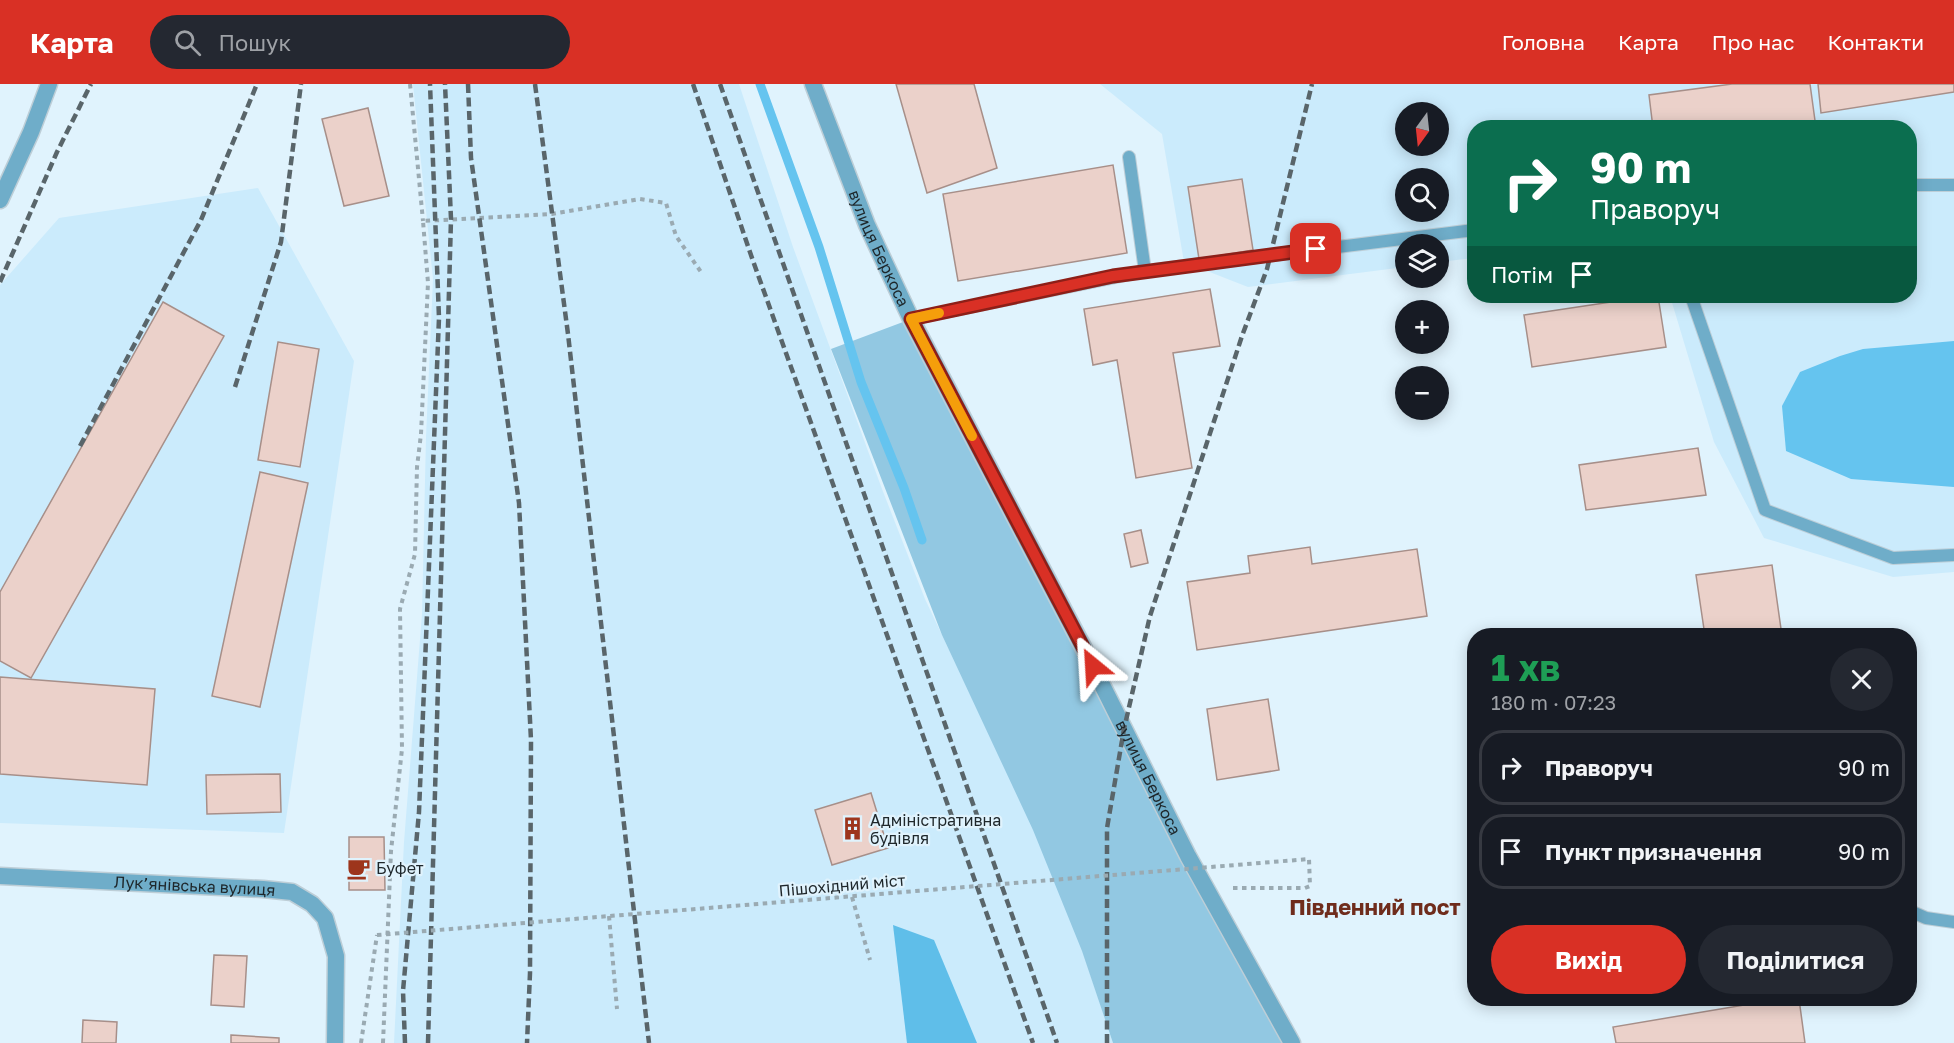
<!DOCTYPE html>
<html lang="uk">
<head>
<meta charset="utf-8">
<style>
  body { margin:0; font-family:"Golos Text",sans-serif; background:#242831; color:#f1f3f6; height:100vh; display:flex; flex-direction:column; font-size:22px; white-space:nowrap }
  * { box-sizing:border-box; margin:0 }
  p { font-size:20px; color:#9ea1a6 }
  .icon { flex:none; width:33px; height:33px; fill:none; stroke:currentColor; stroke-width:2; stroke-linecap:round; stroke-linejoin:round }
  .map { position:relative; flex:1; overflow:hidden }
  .side { position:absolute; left:1467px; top:544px; width:450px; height:378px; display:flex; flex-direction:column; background:#171b24; border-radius:24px; box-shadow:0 3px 15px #0003 }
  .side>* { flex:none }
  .top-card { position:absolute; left:1467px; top:36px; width:450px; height:183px; border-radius:24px; box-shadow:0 3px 15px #0003; background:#0b6e4f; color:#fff; overflow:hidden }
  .needle { width:39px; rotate:195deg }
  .controls { position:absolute; left:1395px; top:18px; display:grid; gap:12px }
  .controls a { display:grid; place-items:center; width:54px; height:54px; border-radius:50%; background:#171b24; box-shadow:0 3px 15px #0003; font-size:30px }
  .pin { position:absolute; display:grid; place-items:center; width:51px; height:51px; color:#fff; margin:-26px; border-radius:12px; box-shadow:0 3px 9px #0006 }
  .me { position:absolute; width:66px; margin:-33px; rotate:333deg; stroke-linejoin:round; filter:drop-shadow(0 0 4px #0008) }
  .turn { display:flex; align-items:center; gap:21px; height:126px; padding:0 24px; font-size:27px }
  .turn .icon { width:78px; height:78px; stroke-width:2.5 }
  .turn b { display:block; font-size:42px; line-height:51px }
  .then { display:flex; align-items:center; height:57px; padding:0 24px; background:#0003; gap:12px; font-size:22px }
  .round { display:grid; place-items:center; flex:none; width:63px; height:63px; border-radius:32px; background:#242831 }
  .summary { display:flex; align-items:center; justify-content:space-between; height:102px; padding:0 24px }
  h1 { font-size:36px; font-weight:700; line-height:45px; color:#1e9e55 }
  .action { display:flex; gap:12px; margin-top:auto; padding:12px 24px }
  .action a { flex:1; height:69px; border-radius:36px; background:#d93025; color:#fff; font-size:24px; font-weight:700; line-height:69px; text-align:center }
  .action a+a { background:#242831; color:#f1f3f6 }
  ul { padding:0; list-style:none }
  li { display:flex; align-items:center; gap:18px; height:75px; margin:0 12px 9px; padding:0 12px; border:3px solid #363941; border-radius:24px }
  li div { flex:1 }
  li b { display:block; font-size:22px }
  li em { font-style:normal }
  header { display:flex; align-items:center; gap:36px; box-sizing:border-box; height:84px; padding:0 30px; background:#d93025; color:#fff }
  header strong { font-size:28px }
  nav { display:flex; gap:33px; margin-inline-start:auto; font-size:21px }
  .search { width:420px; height:54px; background:#242831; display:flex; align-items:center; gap:15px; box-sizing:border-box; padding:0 21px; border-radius:33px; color:#9ea1a6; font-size:22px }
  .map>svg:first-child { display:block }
  .built { fill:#cbebfc; fill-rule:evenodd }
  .green { fill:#92c8e2 }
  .forest { fill:#5fbee9 }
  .water { fill:#65c4ef }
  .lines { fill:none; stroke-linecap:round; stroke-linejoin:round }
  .stream { stroke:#65c4ef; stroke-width:9 }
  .building { fill:#ebd1ca; stroke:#a78f89; stroke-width:1.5 }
  .service-casing { stroke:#bdced7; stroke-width:14 }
  .minor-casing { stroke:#bdced7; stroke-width:19 }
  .tertiary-casing { stroke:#bdced7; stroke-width:19 }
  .path { stroke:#9aaab2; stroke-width:4; stroke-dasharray:4.5 4.5; stroke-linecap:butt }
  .service { stroke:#6fadc9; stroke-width:12 }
  .minor { stroke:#6fadc9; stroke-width:16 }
  .tertiary { stroke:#6fadc9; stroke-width:16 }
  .rail { stroke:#59656a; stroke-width:4.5; stroke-dasharray:9 4.5; stroke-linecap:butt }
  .path-bridge { stroke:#9aaab2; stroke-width:4; stroke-dasharray:4.5 4.5; stroke-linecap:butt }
  .route-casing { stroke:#8d1f18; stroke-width:15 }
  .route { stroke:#d93025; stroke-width:10 }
  .slow { stroke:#f59e0b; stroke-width:10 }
  .labels { text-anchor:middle; stroke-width:4.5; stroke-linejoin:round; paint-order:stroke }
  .street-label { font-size:16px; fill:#1e272b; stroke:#e0f3fd }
  .poi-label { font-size:16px; fill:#1e272b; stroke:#e0f3fd; text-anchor:start }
  .district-label { font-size:22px; font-weight:bold; fill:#6f2c1c; stroke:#e0f3fd }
</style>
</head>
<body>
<header>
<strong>Карта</strong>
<div class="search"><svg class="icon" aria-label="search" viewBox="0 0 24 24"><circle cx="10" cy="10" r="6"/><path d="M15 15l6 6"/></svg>Пошук</div>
<nav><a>Головна</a><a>Карта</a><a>Про нас</a><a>Контакти</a></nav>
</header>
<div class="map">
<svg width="1954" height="959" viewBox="0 0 1954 959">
  <rect width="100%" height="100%" fill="#e0f3fd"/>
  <g class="built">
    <polygon points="413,0 739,0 793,163 882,405 925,515 1029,735 1071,832 1113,959 394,959 404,758 422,530 426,353 433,195"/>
    <path d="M1100 0H1954V488L1893 493 1764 454 1714 358 1670 212H1910V44H1474V174L1439 178 1438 160H1406L1405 183 1248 203 1184 178 1162 50ZM1406 28H1438V62H1406ZM1406 94H1438V128H1406Z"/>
    <polygon points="258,104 354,277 284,749 0,739 0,201 59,134"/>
  </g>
  <polygon class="green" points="911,235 1295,959 1113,959 1082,867 1033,746 942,551 831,265"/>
  <polygon class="forest" points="893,841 934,856 977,959 907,959"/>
  <polygon class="water" points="1954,257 1954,403 1851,395 1786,367 1782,322 1800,288 1840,272 1863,265"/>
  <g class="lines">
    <polyline class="stream" points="760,0 819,163 861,298 904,404 922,456"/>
  </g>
  <g class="building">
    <polygon points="896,0 974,0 997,84 927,109"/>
    <polygon points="1732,0 1810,0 1816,44 1653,44 1649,11"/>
    <polygon points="1818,0 1954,0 1954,8 1821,29"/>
    <polygon points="368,24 389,112 344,122 322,35"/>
    <polygon points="1113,81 1127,169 958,197 943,110"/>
    <polygon points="1242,95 1253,166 1199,175 1188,103"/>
    <polygon points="1210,205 1220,262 1173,269 1192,384 1136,394 1117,276 1093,281 1084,225"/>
    <polygon points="1651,212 1658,212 1666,263 1532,283 1524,231"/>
    <polygon points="163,218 224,252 31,594 0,577 0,508"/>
    <polygon points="278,258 319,265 300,383 258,376"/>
    <polygon points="1698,364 1706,411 1586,426 1579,381"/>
    <polygon points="260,388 308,399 260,623 212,612"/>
    <polygon points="1141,446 1148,479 1131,483 1124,450"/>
    <polygon points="1310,463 1312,480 1417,465 1427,532 1197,566 1187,498 1250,489 1248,472"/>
    <polygon points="1772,481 1782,552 1705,552 1696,491"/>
    <polygon points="0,593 155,605 147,701 0,690"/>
    <polygon points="1268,615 1279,686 1217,696 1207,625"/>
    <polygon points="280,690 281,728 207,730 206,691"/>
    <polygon points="871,709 888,764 832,781 815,726"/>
    <polygon points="349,753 384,753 385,806 349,806"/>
    <polygon points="214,871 247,872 244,923 211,921"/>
    <polygon points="1780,915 1799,915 1805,959 1616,959 1613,943"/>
    <polygon points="83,936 117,938 116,959 82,959"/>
    <polygon points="231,951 279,954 279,959 231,959"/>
  </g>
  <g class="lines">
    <defs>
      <g id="service">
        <polyline points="1129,73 1145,187"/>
        <polyline points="1910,101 1954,101"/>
        <polyline points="1691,212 1765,426 1893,474 1954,471"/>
        <polyline points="911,235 1145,187 1474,146"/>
        <polyline points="1910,827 1926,834 1954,838"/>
      </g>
      <g id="minor">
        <polyline points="0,116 31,48 49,0"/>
        <path id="s1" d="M0 792 263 805 292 808 312 820 325 834 336 872 335 959"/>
      </g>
      <g id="tertiary">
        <path id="s2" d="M813 0 867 141 911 235 1082 561 1188 772 1292 959"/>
      </g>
    </defs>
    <use href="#service" class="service-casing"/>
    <use href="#minor" class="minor-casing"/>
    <use href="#tertiary" class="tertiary-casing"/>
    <g class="path">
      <polyline points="410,0 423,137"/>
      <polyline points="1233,804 1305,804 1310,802 1309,775"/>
      <polyline points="852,813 870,876"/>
      <polyline points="609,832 617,925"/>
      <polyline points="361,959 377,851"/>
      <polyline points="383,959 391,767 402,665 400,525 415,470 417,383 421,350 428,199 423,137 552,130 640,115 666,119 676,152 701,188"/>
    </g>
    <use href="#service" class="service"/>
    <use href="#minor" class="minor"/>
    <use href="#tertiary" class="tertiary"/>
    <g class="rail">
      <polyline points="468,0 471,74 519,419 531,656 530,889 527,959"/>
      <polyline points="535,0 568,250 649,959"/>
      <polyline points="693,0 752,174 1033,959"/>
      <polyline points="720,0 1057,959"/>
      <polyline points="0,198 57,68 91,0"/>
      <polyline points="235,303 281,158 301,0"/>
      <polyline points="80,362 201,136 257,0"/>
      <polyline points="405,959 403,907 419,728 439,234 430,0"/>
      <polyline points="428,959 451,135 445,0"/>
      <polyline points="1107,959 1107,744 1124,645 1150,532 1242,252 1267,185 1312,0"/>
    </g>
    <polyline class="path-bridge" points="377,851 1309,775"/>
  </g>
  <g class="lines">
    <defs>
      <polyline id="route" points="1093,582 911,235 1113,192 1316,165"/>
    </defs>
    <use href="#route" class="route-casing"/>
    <use href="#route" class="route"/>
    <polyline class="slow" points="939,229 911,235 972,352"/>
  </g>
  <defs>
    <symbol id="building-bare" viewBox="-9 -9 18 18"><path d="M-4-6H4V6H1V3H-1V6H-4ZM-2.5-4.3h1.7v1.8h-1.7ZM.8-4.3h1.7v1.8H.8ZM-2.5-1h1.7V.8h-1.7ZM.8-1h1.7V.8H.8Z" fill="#9d351c" stroke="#e0f3fd" stroke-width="2.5" paint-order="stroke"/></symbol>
    <symbol id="cafe-bare" viewBox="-9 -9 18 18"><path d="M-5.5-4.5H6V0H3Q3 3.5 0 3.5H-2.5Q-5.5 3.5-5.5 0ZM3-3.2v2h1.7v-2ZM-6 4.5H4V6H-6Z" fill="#9d351c" stroke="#e0f3fd" stroke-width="2.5" paint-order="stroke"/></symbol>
  </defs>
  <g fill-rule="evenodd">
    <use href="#building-bare" x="836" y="728" width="33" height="33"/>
    <use href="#cafe-bare" x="342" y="768" width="33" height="33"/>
  </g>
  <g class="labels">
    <g class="street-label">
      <text dy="6" stroke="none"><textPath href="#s2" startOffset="177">вулиця Беркоса</textPath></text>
      <text dy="6" stroke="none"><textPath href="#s2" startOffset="771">вулиця Беркоса</textPath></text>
      <text transform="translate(842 801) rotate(-5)" y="6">Пішохідний міст</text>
      <text dy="6" stroke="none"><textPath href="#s1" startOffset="195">Лук’янівська вулиця</textPath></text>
    </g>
    <g class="poi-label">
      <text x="870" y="742">Адміністративна<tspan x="870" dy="18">будівля</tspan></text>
      <text x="376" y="790">Буфет</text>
    </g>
    <g class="district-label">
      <text x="1375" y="831">Південний пост</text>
    </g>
  </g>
</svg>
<div class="controls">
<a><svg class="needle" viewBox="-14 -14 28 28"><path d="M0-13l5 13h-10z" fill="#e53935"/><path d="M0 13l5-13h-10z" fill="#9ea1a6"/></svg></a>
<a><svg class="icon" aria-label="search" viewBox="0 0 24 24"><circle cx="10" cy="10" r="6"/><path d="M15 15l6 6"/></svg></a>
<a><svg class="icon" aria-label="layers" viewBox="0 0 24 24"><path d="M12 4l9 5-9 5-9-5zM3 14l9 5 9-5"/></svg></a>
<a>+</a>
<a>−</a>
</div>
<div class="pin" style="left:1316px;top:165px;background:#d93025"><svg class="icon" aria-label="arrive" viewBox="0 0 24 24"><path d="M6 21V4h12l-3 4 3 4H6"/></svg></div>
<svg class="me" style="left:1093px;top:582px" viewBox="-20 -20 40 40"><path d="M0-17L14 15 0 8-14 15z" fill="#d93025" stroke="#fff" stroke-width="4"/></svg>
<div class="top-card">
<div class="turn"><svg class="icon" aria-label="right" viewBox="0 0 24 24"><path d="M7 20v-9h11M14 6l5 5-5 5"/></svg><div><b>90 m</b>Праворуч</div></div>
<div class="then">Потім<svg class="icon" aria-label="arrive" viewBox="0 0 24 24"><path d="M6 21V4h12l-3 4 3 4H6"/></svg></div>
</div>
<section class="side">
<div class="summary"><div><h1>1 хв</h1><p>180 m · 07:23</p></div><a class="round"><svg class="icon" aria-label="close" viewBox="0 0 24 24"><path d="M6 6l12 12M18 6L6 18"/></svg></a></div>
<ul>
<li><svg class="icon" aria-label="right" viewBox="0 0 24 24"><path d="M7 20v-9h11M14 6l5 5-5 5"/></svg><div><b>Праворуч</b></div><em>90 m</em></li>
<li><svg class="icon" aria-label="arrive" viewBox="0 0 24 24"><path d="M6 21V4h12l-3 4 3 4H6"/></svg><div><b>Пункт призначення</b></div><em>90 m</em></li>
</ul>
<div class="action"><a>Вихід</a><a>Поділитися</a></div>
</section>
</div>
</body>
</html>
